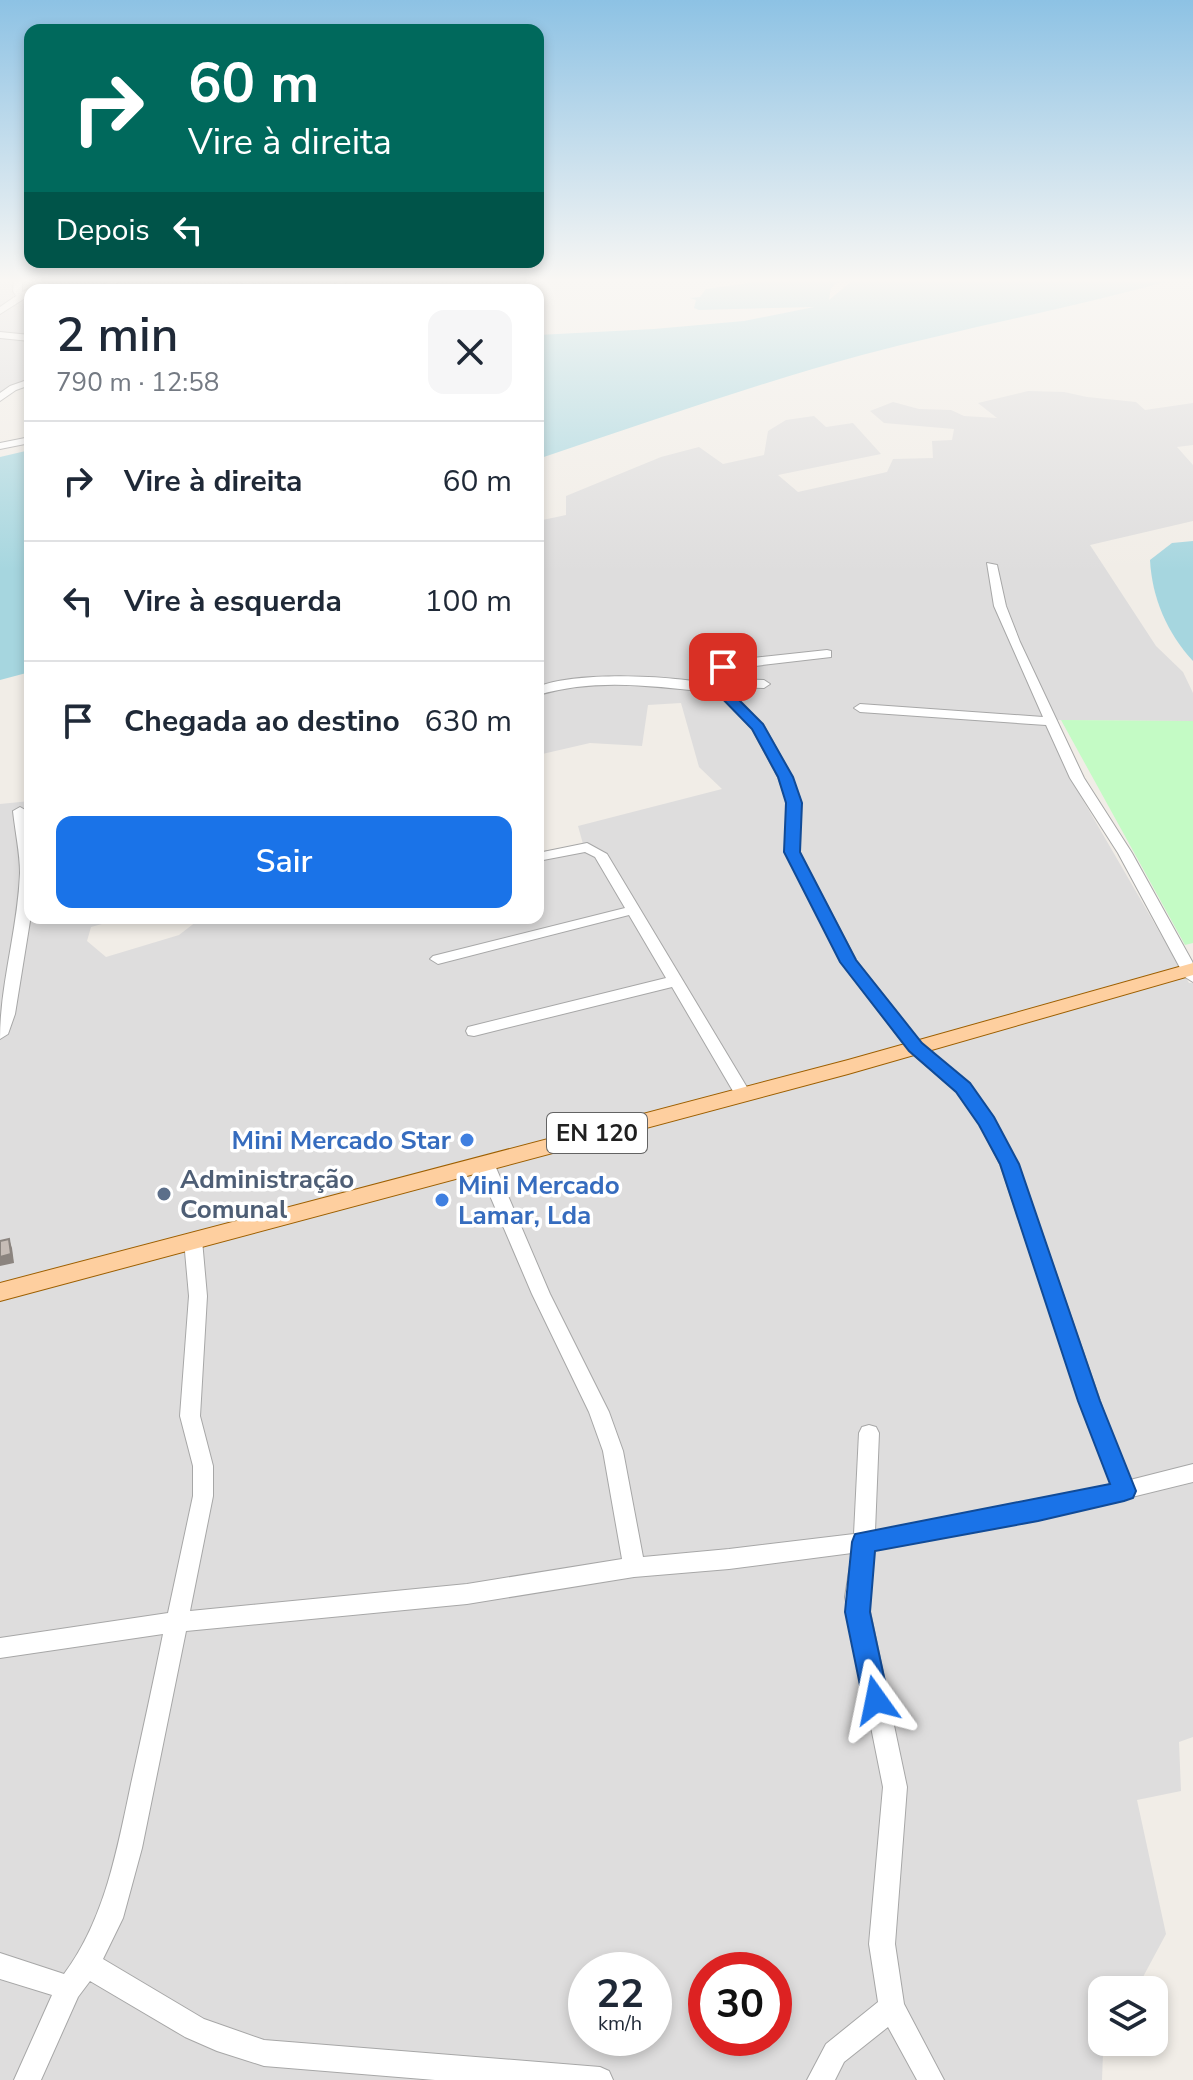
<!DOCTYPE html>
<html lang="pt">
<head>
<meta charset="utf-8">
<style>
  body { margin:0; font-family:"Nunito Sans",sans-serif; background:#f6f6f7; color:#1f2937; height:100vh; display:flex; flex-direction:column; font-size:30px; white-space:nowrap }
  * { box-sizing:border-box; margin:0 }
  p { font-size:26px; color:#747a83 }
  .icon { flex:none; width:44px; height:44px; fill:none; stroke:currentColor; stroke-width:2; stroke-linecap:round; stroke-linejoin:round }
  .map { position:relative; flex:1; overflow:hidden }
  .sheet { position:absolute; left:24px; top:284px; width:520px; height:640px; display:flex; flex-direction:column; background:#fff; border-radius:16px; box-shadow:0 4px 12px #0003 }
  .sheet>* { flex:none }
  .banner { position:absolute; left:24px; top:24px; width:520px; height:244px; border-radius:16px; box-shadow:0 4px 12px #0003; background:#00695c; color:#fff; overflow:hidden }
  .fabs { position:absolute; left:1088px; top:1976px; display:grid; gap:16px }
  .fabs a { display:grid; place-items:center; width:80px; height:80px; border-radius:16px; background:#fff; box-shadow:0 4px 12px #0003; font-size:40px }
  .speed { position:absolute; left:568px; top:1952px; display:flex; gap:16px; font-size:40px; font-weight:700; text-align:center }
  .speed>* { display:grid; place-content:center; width:104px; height:104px; border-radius:50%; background:#fff; box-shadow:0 4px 12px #0003; line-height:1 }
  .speed small { font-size:20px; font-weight:400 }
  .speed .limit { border:12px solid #d22; background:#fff; color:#111 }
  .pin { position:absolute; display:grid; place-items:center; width:68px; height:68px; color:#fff; margin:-34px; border-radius:16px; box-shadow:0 4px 12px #0006 }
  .me { position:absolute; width:88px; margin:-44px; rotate:348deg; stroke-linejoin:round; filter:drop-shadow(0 0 6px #0008) }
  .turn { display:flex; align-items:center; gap:28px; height:168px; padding:0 32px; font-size:36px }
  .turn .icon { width:104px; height:104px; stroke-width:2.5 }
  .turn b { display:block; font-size:56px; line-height:68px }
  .then { display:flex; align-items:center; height:76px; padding:0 32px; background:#0003; gap:16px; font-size:30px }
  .round { display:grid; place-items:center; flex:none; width:84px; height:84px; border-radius:16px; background:#f6f6f7 }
  .head { display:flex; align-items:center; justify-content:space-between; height:136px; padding:0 32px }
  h1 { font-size:48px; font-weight:600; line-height:60px }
  .button { display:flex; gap:16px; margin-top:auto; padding:16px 32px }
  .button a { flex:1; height:92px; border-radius:16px; background:#1a73e8; color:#fff; font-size:32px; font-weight:600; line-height:92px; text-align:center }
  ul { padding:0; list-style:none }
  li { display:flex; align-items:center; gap:24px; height:120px; padding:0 32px; border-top:2px solid #e0e1e3 }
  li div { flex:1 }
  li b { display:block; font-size:30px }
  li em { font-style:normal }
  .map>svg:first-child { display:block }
  .residential { fill:#dedddd; fill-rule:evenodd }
  .park { fill:#c4fbc5 }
  .water { fill:#a6d6df }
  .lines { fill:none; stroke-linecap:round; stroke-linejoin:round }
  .minor-casing { stroke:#a7a7a7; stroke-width:2 }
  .major-casing { stroke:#9d5f00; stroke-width:2 }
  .minor { fill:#fff; fill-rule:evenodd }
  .major { fill:#fecf9f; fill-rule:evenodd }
  .shaded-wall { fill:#8b847f }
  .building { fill:#c6bcb6; stroke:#8b847f; stroke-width:2 }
  .route { fill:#1a73e8; stroke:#114b97; stroke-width:2 }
  .shop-dot { fill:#3f7fe0; stroke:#fff; stroke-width:3 }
  .service-dot { fill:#5c6f8a; stroke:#fff; stroke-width:3 }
  .labels { text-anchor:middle; stroke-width:7; stroke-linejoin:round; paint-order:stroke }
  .shield { fill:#fff; stroke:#636363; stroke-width:2 }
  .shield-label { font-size:24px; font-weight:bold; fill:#202020 }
  .shop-label { font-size:26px; font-weight:bold; fill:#366cbe; stroke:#fff; text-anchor:end }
  .service-label { font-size:26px; font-weight:bold; fill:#4e5e75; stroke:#fff; text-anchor:start }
</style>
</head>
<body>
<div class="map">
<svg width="1193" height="2080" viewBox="0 0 1193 2080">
  <rect width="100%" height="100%" fill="#f1ede7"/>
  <g class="residential">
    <polygon points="0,281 122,281 162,290 30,290 30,382 0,393"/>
    <polygon points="218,281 323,281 263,284 245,290 170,290 195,282"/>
    <path d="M1028 391 1064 392 1087 397 1136 402 1145 410 1193 403V445L1177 447 1193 465V521L1090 545 1156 646 1183 672 1193 693V721L1045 720 1069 776 1189 983H1193V1737L1179 1742 1181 1791 1137 1800 1166 1934 1136 1990H1102V2042H1109L1103 2053 1102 2080H0V804L30 801V918H124L91 927 87 941 106 957 179 935 201 918H538V852L583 844 578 826 722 789 699 767 681 703 648 705 642 746 590 743 538 755V521L566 515V496L661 457 699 447 723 464 764 455 768 431 786 420 814 416 826 427 853 423 881 454 778 475 798 492 887 472 893 459 933 458 932 441 952 440 954 429 884 423 870 411 893 402 919 409 951 410 964 416 997 418 978 403ZM586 1970H654V2038H586ZM706 1970H774V2038H706Z"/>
  </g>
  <polygon class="park" points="1061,720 1193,721 1193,943 1185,945"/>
  <g class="water">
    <path d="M762 281H839L831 288 829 300 852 281H1169C1067 309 964 328 862 355 752 385 646 423 538 459V335L654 329 744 321 814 307 699 310 694 308 696 300 690 298 700 297 706 289Z"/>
    <polygon points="30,450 30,672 0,680 0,457"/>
    <path d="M1193 541V661C1167 633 1152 598 1150 560L1172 543Z"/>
  </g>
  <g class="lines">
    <defs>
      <g id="minor">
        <polygon points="14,281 22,281 22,292 35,286 60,290 30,290 30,295 0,314 0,307 16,296 13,291"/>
        <polygon points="110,281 120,281 104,290 93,290"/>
        <polygon points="240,281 249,281 263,290 253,290"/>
        <polygon points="339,281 348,281 336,290 327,290"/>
        <polygon points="0,332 30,335 30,341 0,338"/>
        <polygon points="30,379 30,385 16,390 0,401 0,393 10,386"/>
        <polygon points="30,437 30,443 0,449 0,443"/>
        <polygon points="987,563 997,565 1006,606 1020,642 1084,778 1132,853 1193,963 1193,982 1185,977 1118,853 1070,778 1046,725 860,712 854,708 860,704 1043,717 994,606"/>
        <path d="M827 650 831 651V657L729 669 731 679 764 680 770 684 764 688 729 687 728 689 763 724 792 777 801 803 799 852 856 960 921 1043 969 1084 993 1118 1018 1164 1109 1427 1130 1480 1193 1464V1482L1038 1520 874 1550 867 1597 907 1787 895 1944 904 2004 944 2080H917L888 2027 844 2062 835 2080H807L826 2044 878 2002 869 1944 883 1787 845 1597 852 1553 729 1569 634 1577 467 1604 186 1631 142 1848 123 1918 103 1959 204 2019 264 2040 600 2067 609 2071 613 2080H435L264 2066 217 2051 185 2037 90 1981 78 1997 41 2080H14L52 1995 0 1979V1953L64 1974C105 1919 117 1850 131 1784 142 1734 153 1684 163 1634L0 1658V1638L168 1613 193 1496V1466L180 1416 189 1296 184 1240 187 1235H199L202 1240 207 1296 200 1416 213 1466V1496L190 1611 467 1584 622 1559 603 1451 589 1412 532 1294 476 1163 479 1159H491L494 1163 550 1294 609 1412 623 1451 643 1557 729 1549 854 1534 859 1433 862 1427 869 1425 876 1427 879 1433 875 1531 1038 1502 1111 1484 1089 1427 1000 1164 980 1125 957 1092 909 1051 841 962 785 852 787 803 778 777 752 729 722 696 709 692C650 686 596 678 538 695V687C575 671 678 675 717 686V667L725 661Z"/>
        <path d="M20 807 27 811 30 837V921L15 1014 8 1034 0 1039C0 983 18 929 20 873 20 853 15 831 13 811Z"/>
        <polygon points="587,843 607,854 751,1094 749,1098 737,1098 672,987 474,1036 468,1035 466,1031 468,1027 666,978 629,915 438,964 430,959 433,956 625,908 595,857 585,852 538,861 538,853"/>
      </g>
      <polygon id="major" points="1193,963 1193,975 848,1074 0,1301 0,1283 848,1060"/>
    </defs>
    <use href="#minor" class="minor-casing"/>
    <use href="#major" class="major-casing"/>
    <use href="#minor" class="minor"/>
    <use href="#major" class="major"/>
  </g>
  <polygon class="shaded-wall" points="9,1239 12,1248 14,1263 0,1266 0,1257"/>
  <polygon class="building" points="9,1239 11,1254 0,1257 0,1241"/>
  <linearGradient id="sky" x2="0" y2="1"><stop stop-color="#8dc2e4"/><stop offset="0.49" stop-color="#f9f7f4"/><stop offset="1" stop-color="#f9f7f4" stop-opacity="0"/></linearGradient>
  <rect width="1193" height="572" fill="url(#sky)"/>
  <polygon class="route" points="723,663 730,667 732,683 728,689 763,724 793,777 802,803 800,852 856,960 922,1043 970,1083 994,1117 1019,1164 1100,1401 1136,1491 1133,1498 1124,1501 1038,1521 875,1551 870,1612 889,1700 885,1709 876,1712 867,1709 863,1700 845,1612 852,1542 855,1534 1110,1484 1078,1401 1000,1164 979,1125 956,1092 909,1051 840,962 784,852 786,803 778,777 752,729 714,690 718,683 716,667"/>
  <g class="shop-dot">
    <circle cx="467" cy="1140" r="8"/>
    <circle cx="442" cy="1200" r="8"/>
  </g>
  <circle class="service-dot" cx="164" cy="1194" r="8"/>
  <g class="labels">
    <rect class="shield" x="547" y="1113" width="100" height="40" rx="6"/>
    <g class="shield-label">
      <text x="597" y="1141">EN 120</text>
    </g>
    <g class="shop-label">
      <text x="451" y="1149">Mini Mercado Star</text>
      <text x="458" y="1194" text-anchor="start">Mini Mercado<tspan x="458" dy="30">Lamar, Lda</tspan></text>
    </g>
    <g class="service-label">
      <text x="180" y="1188">Administração<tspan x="180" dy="30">Comunal</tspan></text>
    </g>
  </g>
</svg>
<div class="fabs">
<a><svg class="icon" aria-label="layers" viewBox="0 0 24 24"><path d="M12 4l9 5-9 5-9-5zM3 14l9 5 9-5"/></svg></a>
</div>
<div class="speed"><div>22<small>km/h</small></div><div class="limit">30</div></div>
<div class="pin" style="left:723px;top:667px;background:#d93025"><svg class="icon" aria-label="arrive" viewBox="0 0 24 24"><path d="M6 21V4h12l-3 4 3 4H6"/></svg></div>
<svg class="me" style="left:876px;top:1700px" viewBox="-20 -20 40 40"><path d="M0-17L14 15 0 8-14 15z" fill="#1a73e8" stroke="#fff" stroke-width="4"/></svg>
<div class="banner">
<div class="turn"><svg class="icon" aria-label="right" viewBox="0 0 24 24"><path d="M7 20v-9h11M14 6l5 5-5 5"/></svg><div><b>60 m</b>Vire à direita</div></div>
<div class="then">Depois<svg class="icon" aria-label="left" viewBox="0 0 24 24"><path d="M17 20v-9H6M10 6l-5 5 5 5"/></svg></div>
</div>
<section class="sheet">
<div class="head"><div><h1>2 min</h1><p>790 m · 12:58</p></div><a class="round"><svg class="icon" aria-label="close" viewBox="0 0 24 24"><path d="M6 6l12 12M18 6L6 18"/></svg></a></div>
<ul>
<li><svg class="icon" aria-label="right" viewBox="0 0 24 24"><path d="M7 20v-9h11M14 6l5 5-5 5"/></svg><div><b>Vire à direita</b></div><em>60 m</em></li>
<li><svg class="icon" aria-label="left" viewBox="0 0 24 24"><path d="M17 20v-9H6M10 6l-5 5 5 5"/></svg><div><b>Vire à esquerda</b></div><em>100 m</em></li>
<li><svg class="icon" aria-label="arrive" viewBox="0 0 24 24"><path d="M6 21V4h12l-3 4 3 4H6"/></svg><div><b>Chegada ao destino</b></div><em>630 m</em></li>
</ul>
<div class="button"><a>Sair</a></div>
</section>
</div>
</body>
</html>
